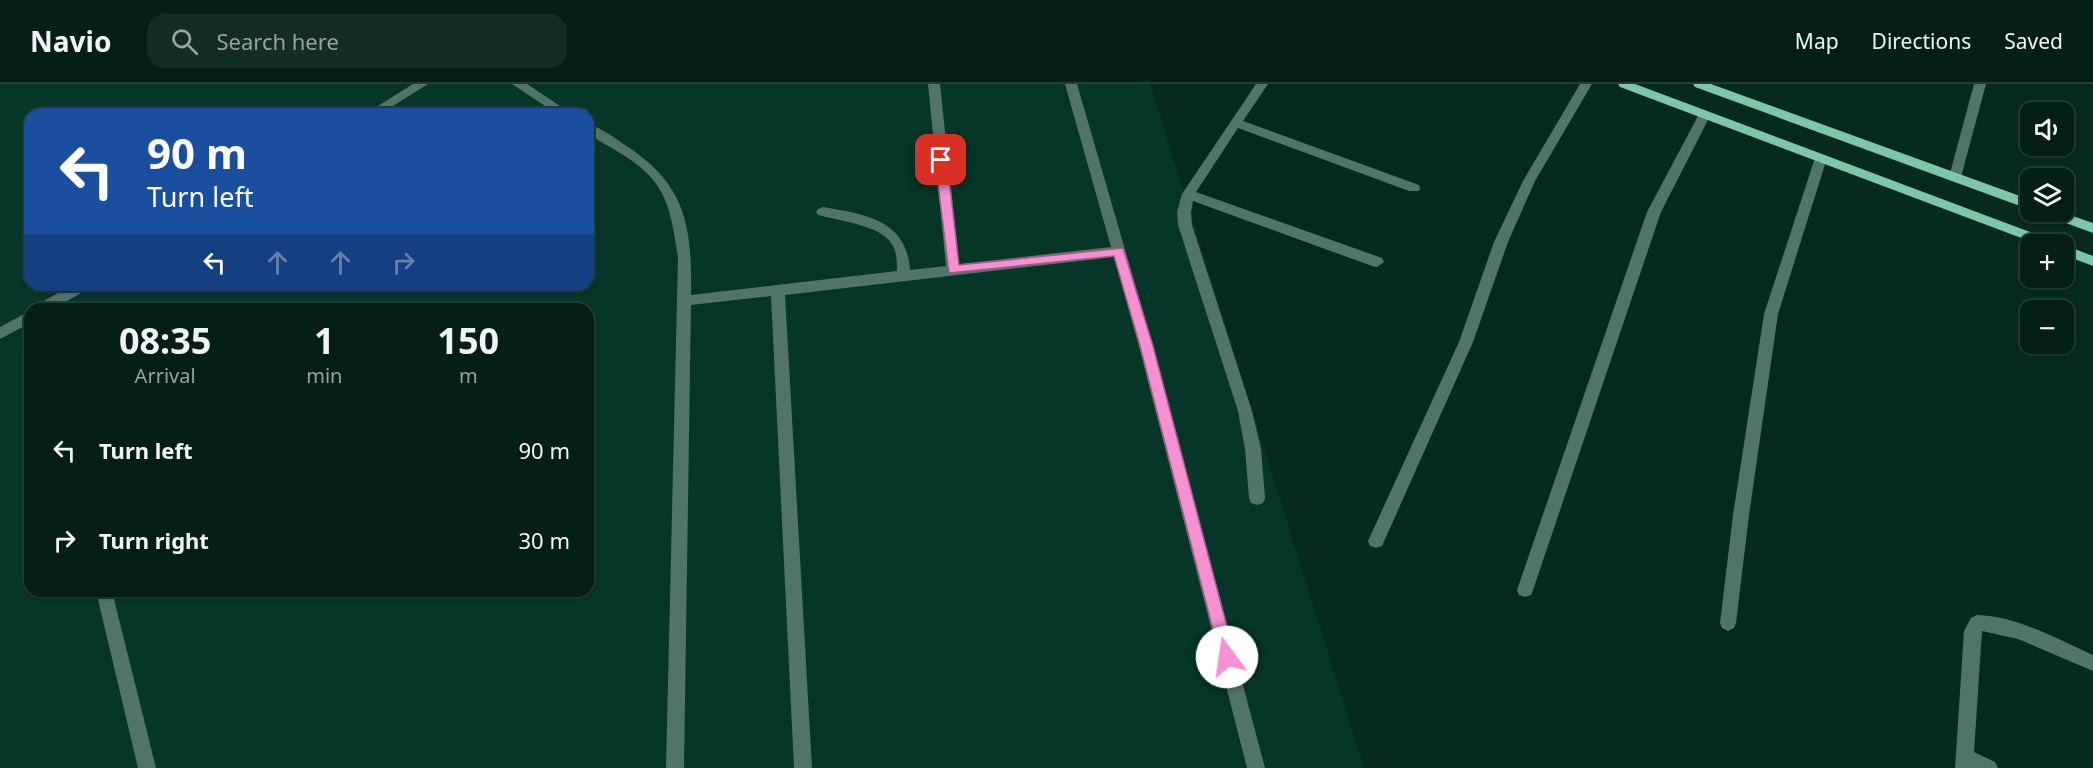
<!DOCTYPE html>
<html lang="en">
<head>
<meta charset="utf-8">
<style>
  body { margin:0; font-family:"Noto Sans",sans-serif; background:#122d23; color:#f1f3f6; height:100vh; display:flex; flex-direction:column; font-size:22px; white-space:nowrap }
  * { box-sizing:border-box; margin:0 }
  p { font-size:20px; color:#97a3a1 }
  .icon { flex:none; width:33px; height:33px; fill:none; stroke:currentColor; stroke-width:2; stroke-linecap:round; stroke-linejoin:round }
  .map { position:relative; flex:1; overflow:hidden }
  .side { position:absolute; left:24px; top:219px; width:570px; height:294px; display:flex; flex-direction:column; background:#042016; border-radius:18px; box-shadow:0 2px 4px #0004,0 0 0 2px #253e35 }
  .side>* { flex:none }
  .hud { position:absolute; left:24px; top:24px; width:570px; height:183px; border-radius:18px; box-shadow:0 2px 4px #0004,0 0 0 2px #253e35; background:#1a4fa0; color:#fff; overflow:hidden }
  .tools { position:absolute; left:2020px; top:18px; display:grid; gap:12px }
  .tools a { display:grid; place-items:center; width:54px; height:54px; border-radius:12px; background:#042016; box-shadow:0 2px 4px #0004,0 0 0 2px #253e35; font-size:30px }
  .pin { position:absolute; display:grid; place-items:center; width:51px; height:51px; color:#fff; margin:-26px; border-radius:12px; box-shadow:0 3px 9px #0006 }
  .me { position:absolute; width:66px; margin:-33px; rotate:346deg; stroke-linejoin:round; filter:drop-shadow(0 0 4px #0008) }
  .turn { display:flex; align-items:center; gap:21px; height:126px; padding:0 24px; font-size:27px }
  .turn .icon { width:78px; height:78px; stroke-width:2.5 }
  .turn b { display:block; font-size:42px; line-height:51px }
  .lanes { display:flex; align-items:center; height:57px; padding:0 24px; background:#0003; justify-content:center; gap:30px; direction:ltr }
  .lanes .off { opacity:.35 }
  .eta { display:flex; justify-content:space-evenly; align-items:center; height:102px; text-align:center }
  .eta b { font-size:36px; font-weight:700; line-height:42px }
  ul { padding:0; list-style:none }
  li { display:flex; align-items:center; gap:18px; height:90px; padding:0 24px }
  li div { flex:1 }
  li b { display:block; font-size:22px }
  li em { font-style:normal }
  header { display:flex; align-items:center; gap:36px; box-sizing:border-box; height:84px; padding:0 30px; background:#042016; border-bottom:2px solid #253e35 }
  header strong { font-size:28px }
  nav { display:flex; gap:33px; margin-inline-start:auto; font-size:21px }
  .search { width:420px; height:54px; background:#122d23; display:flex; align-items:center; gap:15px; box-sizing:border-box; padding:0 21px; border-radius:18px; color:#97a3a1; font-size:22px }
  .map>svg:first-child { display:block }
  .built { fill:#053627; fill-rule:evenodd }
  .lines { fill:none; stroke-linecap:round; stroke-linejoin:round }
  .minor { fill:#527466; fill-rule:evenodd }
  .major { fill:#7cc6a9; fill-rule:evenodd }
  .route { fill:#f591d2; stroke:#9f5e88; stroke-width:1.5 }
</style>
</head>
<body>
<header>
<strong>Navio</strong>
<div class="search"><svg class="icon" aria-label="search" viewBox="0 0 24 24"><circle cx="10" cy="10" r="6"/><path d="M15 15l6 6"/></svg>Search here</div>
<nav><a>Map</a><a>Directions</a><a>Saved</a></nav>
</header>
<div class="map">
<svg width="2093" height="684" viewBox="0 0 2093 684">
  <rect width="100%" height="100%" fill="#062a1e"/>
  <path class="built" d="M0 0H1150L1364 684H0ZM30 30H588V201H30ZM30 225H588V507H30Z"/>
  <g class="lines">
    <g class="minor">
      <polygon points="413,0 428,0 380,30 365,30"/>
      <polygon points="512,0 527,0 572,30 557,30"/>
      <path d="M928 0H940L959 180 1111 163 1065 0H1077L1153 262 1265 684H1247L1139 262 1114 173 785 211 812 684H794L771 212 691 221 684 684H666L678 173C674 151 672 126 660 106 646 80 612 65 588 50V40C602 44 616 55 628 63 687 102 692 144 691 211L897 187C897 180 897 171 894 164 885 141 839 137 818 131L816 128 818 125 823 123C865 130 907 136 910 186L946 182Z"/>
      <polygon points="1256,0 1268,0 1243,37 1419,101 1420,104 1419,107 1409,107 1238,44 1196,108 1382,174 1384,178 1377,183 1372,182 1193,117 1191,128 1192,141 1252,327 1261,365 1265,414 1263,419 1257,421 1251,419 1249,414 1245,365 1238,327 1178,141 1177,128 1182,110"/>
      <polygon points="1580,0 1592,0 1535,97 1508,158 1473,258 1382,462 1376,464 1370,462 1368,457 1459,258 1494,158 1523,97"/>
      <polygon points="1974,0 1986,0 1961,93 1955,97 1949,93"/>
      <polygon points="1705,26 1711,30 1661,128 1533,506 1531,511 1525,513 1519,511 1517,506 1647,128 1699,30"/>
      <polygon points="1821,70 1827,74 1778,230 1749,431 1736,539 1734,544 1728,547 1722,544 1720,539 1733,431 1764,230 1815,74"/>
      <polygon points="72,201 90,201 88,205 53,225 35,225 37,221"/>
      <polygon points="30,227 30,239 0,255 0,243"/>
      <polygon points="96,507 112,507 156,684 138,684"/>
      <path d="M1977 531C2017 532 2057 555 2093 571V587L2018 555 1982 547 1974 668 1995 678 1998 684H1955L1964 547 1971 534Z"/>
    </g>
    <g class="major">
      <polygon points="1618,0 1635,0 2054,157 2056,160 2037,160 1620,3"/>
      <polygon points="1693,0 1711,0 2031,116 2031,126 1695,3"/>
      <polygon points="2042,128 2061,128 2093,139 2093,149 2044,131"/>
      <polygon points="2064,161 2093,172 2093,182 2064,171"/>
    </g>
  </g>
  <polygon class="route" points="941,72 947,76 959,181 1123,164 1153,262 1235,573 1233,578 1227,580 1222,578 1220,573 1140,262 1114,172 949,189 935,76"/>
</svg>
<div class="tools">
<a><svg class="icon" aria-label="sound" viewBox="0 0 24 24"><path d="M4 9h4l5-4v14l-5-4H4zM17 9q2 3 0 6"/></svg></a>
<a><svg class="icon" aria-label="layers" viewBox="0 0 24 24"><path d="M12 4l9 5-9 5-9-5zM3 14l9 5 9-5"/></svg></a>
<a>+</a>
<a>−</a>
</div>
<div class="pin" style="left:941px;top:76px;background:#d93025"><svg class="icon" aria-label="arrive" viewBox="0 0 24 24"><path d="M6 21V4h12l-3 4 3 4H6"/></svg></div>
<svg class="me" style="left:1227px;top:573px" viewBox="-20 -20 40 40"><circle r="19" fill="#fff"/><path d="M0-13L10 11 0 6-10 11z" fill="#f591d2"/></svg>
<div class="hud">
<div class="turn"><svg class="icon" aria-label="left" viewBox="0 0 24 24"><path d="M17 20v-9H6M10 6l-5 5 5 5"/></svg><div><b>90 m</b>Turn left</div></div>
<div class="lanes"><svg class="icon" aria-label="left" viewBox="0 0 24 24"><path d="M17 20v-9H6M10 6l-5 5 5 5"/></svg><svg class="icon off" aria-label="ahead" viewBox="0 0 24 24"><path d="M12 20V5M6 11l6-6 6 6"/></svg><svg class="icon off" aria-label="ahead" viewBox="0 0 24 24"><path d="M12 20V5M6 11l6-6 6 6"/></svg><svg class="icon off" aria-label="right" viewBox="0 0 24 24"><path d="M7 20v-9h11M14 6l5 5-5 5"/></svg></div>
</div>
<section class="side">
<div class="eta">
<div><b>08:35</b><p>Arrival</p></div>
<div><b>1</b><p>min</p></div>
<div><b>150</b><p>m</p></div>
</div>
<ul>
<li><svg class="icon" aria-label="left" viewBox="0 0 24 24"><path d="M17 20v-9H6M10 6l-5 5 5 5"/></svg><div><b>Turn left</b></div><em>90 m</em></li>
<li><svg class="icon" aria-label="right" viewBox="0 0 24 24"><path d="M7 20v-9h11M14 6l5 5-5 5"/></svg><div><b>Turn right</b></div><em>30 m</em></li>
</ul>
</section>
</div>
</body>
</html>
